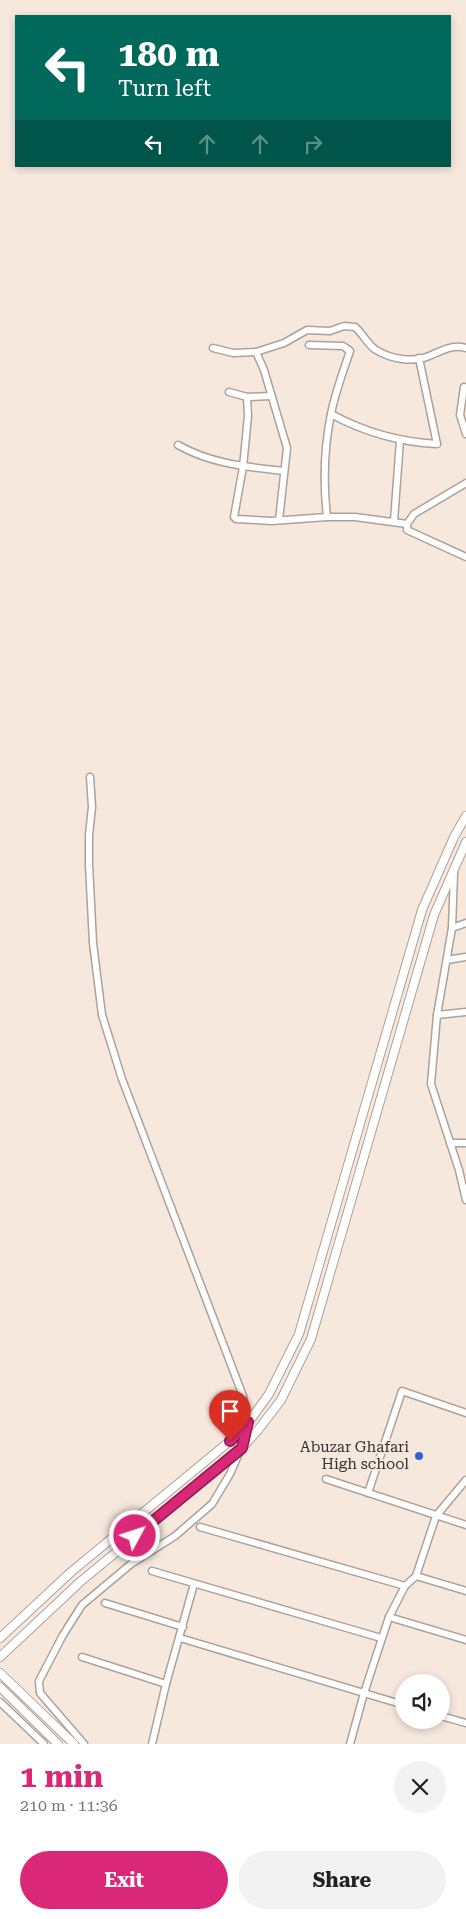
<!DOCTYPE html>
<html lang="en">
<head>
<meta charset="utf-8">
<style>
  body { margin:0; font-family:"Roboto Serif",serif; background:#f2f2f2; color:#222; height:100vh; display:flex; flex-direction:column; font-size:19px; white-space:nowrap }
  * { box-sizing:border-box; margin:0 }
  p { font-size:16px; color:#767676 }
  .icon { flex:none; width:28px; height:28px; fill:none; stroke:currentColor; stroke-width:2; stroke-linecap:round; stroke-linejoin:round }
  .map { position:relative; height:1744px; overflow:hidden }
  .drawer { display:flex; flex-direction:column; background:#fff; flex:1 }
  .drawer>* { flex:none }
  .banner { position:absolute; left:15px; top:15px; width:436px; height:152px; border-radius:0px; box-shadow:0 2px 8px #0003; background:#00695c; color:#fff; overflow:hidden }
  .buttons { position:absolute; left:395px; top:1674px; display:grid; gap:10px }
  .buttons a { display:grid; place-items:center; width:55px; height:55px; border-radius:50%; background:#fff; box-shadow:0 2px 8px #0003; font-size:25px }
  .pin { position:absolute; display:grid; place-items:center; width:42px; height:42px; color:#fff; margin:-51px -21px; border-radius:50% 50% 50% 0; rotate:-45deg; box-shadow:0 0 5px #0007 }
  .pin .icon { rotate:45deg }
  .me { position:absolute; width:55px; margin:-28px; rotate:50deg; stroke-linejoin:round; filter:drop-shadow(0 0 4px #0008) }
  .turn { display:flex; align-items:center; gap:18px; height:105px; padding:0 20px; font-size:22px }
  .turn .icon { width:65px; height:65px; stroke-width:2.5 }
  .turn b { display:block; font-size:35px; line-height:42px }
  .lanes { display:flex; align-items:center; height:48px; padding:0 20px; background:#0003; justify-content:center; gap:25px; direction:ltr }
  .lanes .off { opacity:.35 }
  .round { display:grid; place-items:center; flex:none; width:52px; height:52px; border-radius:26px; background:#f2f2f2 }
  .headline { display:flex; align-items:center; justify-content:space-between; height:85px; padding:0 20px }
  h1 { font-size:30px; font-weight:700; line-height:38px; color:#db2777 }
  .action { display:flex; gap:10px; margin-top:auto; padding:10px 20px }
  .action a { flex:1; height:58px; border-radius:30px; background:#db2777; color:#fff; font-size:20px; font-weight:700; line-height:58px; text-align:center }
  .action a+a { background:#f2f2f2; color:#222 }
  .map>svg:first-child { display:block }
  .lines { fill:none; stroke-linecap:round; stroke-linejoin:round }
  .minor-casing { stroke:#aea197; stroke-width:9 }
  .major-casing { stroke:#aea197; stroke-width:10 }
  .minor { stroke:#fff; stroke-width:6 }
  .major { stroke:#fff; stroke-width:8 }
  .route-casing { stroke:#8e194d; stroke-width:12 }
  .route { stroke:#db2777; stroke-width:9 }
  .poi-dot { fill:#2e63d2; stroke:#f6e8dd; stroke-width:2 }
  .labels { text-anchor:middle; stroke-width:4; stroke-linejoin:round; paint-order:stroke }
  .poi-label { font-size:15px; fill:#37322d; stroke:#f6e8dd; text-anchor:end }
</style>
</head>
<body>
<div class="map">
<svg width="466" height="1744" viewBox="0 0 466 1744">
  <rect width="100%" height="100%" fill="#f6e8dd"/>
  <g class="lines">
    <defs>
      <g id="minor">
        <path d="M309 345 343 346 350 351C343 372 335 393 331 414 324 448 323 482 327 517"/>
        <path d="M213 348 233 353 256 352 284 343 307 330 330 331 344 326 355 327C363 334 368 345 376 350 391 359 412 363 429 356 441 351 452 344 466 348"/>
        <polyline points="256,352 264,370 287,448 279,520"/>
        <polyline points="464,387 460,415 466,434"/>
        <polyline points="229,392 247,397 271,396"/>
        <polyline points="247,397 248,416 243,467 234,517 236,519 272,521 327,517 355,517 407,524"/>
        <path d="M331 414C364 432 399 442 437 444L419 358"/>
        <path d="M178 445C211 464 248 467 284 471"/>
        <polyline points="466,483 414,514 407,524 407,530 466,557"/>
        <polyline points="394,521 400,440"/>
        <polyline points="454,873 452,928 437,1015 431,1084 459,1170 466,1200"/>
        <polyline points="452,928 466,923"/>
        <polyline points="447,960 466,957"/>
        <polyline points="437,1015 466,1012"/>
        <polyline points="450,1143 466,1143"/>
        <polyline points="326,1479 466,1525"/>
        <polyline points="368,1493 402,1391 466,1413"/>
        <polyline points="200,1527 405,1586"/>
        <polyline points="152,1571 381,1638"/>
        <polyline points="416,1576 466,1591"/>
        <polyline points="105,1603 183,1627"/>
        <polyline points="389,1617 466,1640"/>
        <polyline points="180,1638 404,1705"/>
        <polyline points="82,1657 166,1684"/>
        <polyline points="0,1702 44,1744"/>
        <polyline points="441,1716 466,1723"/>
        <polyline points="84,1744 40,1693 39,1681 63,1635 82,1605 131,1564 175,1536 212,1504 230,1474 243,1444 248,1423 243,1396 122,1079 102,1015 93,943 89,865 89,835 92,807 90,777"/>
        <polyline points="152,1744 166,1684 194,1584"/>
        <polyline points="350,1744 364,1693 389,1617 405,1586 416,1576 436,1516 466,1480"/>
      </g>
      <g id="major">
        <polyline points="0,1638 71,1572 230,1441 248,1423 269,1394 299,1334 422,910 454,837 466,816"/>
        <polyline points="0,1657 80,1582 242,1448 258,1430 281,1400 311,1339 434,915 466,842"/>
        <polyline points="0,1673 74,1744"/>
        <polyline points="0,1687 58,1744"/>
      </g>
    </defs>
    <use href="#minor" class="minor-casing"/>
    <use href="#major" class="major-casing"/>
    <use href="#minor" class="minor"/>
    <use href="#major" class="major"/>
  </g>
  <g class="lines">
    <defs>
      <polyline id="route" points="135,1536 242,1448 248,1422 230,1441"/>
    </defs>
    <use href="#route" class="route-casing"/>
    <use href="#route" class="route"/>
  </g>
  <circle class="poi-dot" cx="419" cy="1456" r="5"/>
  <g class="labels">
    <g class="poi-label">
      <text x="409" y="1452">Abuzar Ghafari<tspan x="409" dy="17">High school</tspan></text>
    </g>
  </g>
</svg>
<div class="buttons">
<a><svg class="icon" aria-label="sound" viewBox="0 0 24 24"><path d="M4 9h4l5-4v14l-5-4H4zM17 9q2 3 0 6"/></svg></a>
</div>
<div class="pin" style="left:230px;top:1441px;background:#d93025"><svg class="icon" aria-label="arrive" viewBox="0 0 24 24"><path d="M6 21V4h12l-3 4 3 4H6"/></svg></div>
<svg class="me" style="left:135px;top:1536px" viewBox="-20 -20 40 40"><circle r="17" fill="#db2777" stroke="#fff" stroke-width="3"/><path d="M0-11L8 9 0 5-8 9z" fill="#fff"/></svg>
<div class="banner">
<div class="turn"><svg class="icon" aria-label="left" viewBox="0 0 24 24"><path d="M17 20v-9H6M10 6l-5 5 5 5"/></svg><div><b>180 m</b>Turn left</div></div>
<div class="lanes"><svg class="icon" aria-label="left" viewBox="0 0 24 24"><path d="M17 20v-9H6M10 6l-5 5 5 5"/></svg><svg class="icon off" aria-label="ahead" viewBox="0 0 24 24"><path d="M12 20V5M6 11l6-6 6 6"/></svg><svg class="icon off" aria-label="ahead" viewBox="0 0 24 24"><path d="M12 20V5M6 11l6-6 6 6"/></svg><svg class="icon off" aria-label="right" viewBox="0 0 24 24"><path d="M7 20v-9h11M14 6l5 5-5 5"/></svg></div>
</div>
</div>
<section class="drawer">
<div class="headline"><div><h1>1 min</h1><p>210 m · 11:36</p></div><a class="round"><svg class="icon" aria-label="close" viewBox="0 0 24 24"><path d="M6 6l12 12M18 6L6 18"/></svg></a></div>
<div class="action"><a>Exit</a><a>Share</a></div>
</section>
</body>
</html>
